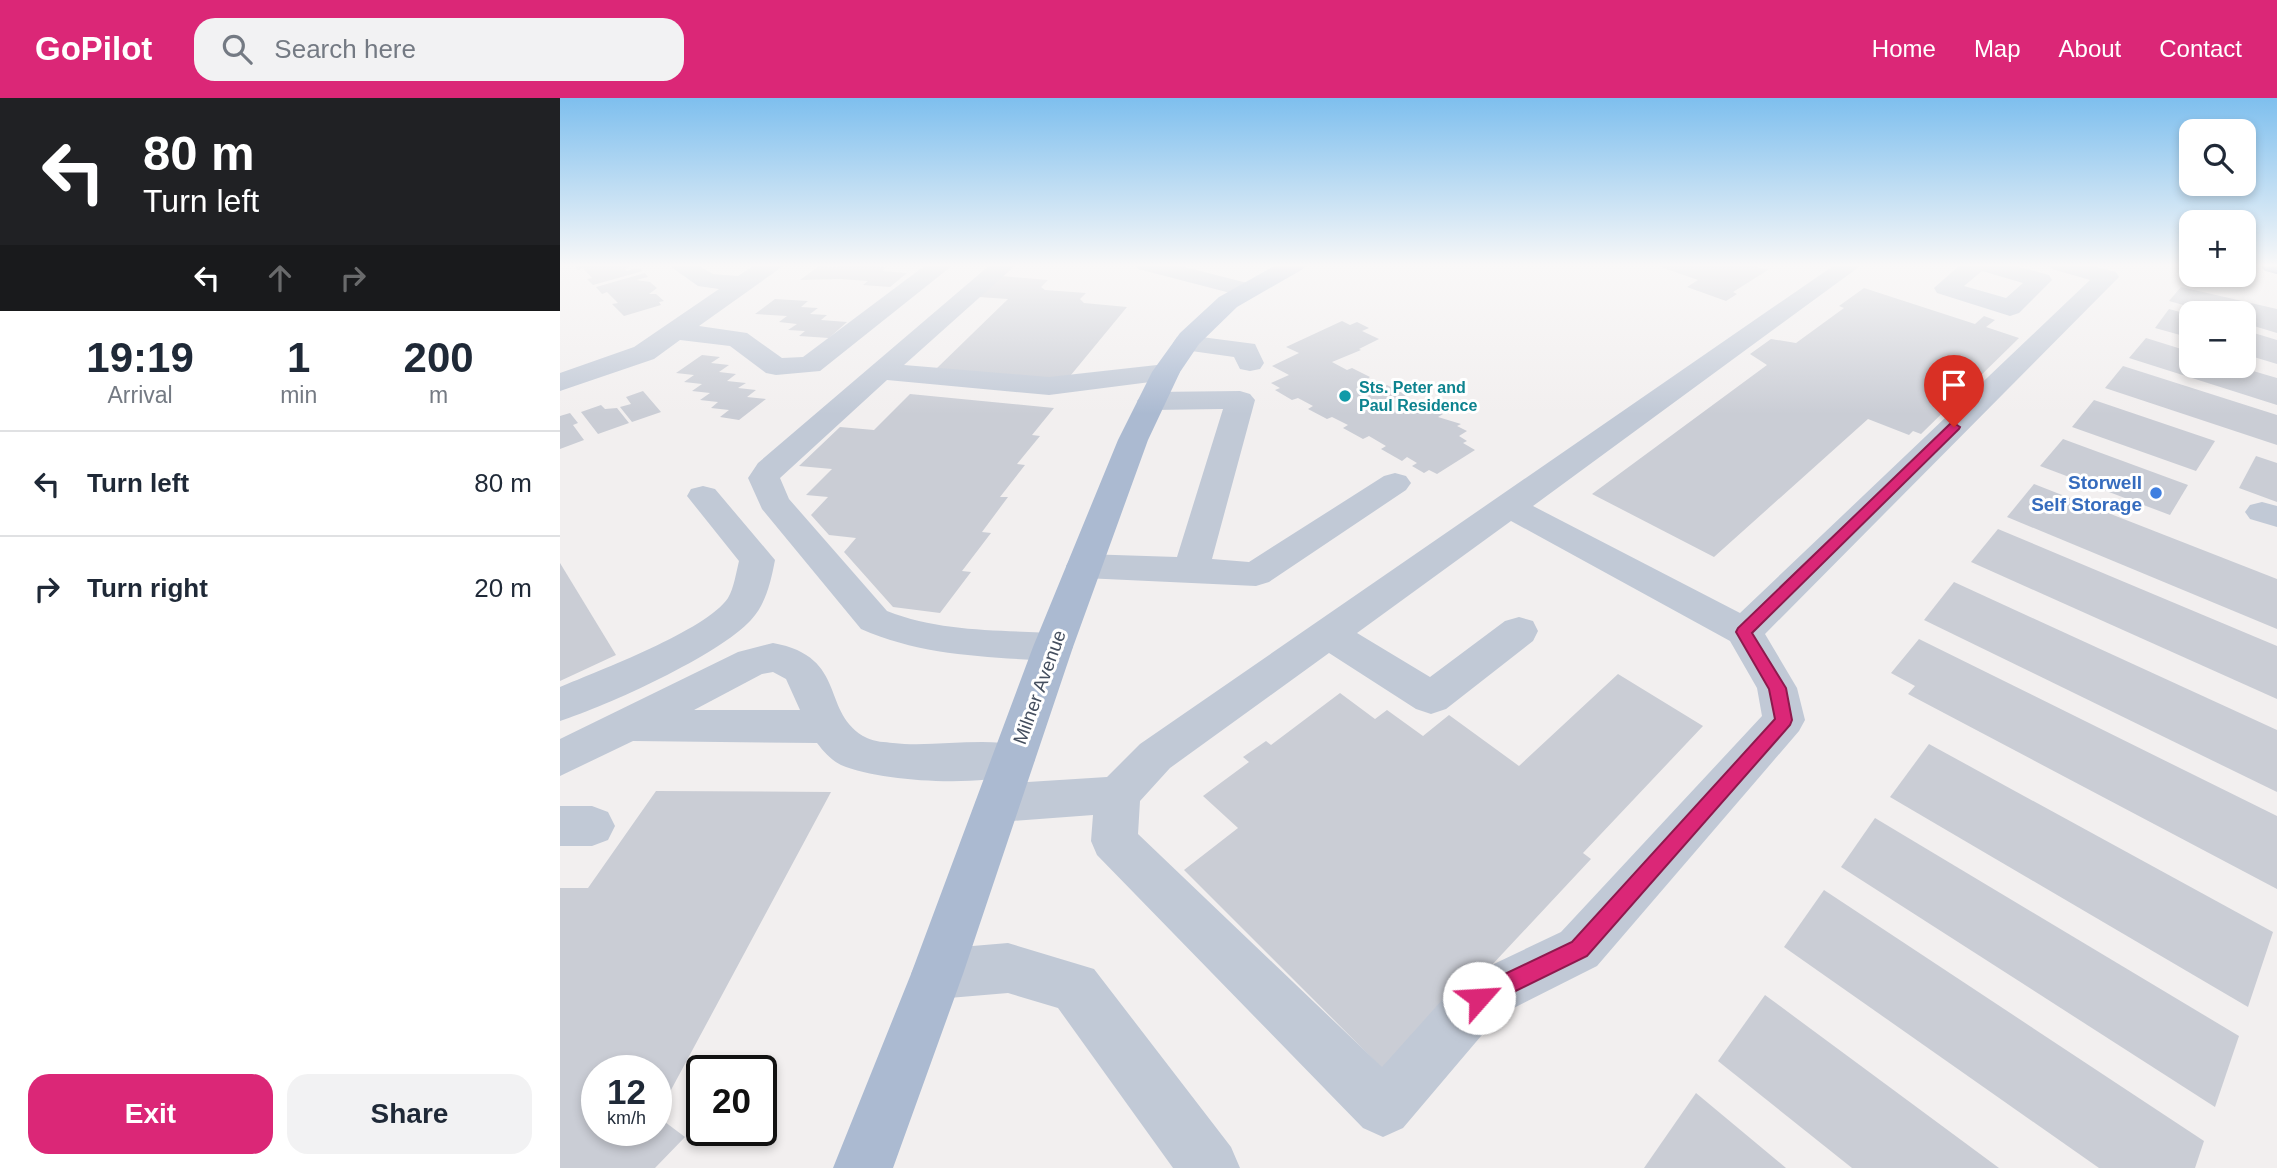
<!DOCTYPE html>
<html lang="en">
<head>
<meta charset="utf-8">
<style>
  body { margin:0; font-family:Helvetica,sans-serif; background:#f2f2f3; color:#1f2937; height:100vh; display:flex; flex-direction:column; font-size:26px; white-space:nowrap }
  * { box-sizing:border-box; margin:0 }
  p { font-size:23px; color:#747a83 }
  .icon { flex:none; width:38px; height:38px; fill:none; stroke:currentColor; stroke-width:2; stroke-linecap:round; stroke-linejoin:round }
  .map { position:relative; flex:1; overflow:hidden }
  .details { display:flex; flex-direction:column; background:#fff; width:560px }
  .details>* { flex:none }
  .top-card { background:#202124; color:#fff; overflow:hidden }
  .buttons { position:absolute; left:1619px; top:21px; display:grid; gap:14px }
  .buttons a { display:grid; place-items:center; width:77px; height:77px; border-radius:14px; background:#fff; box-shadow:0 4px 10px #0003; font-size:35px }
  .speed { position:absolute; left:21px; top:957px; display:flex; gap:14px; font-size:35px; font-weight:700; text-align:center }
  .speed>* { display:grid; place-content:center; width:91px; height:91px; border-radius:50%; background:#fff; box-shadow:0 4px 10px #0003; line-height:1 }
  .speed small { font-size:18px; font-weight:400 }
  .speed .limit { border:4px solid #111; border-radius:10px; background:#fff; color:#111 }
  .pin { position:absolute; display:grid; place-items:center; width:60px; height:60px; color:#fff; margin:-72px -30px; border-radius:50% 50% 50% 0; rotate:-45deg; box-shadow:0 0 7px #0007 }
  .pin .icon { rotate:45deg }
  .me { position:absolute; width:77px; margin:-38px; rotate:64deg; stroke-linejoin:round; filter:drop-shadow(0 0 5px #0008) }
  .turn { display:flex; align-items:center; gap:24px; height:147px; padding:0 28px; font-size:32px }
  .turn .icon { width:91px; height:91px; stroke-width:2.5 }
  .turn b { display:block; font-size:49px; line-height:60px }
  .lanes { display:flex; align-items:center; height:66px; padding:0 28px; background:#0003; justify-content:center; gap:35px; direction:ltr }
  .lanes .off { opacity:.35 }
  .eta { display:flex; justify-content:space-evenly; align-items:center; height:119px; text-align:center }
  .eta b { font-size:42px; font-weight:700; line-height:49px }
  .primary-button { display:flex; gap:14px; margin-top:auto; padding:14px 28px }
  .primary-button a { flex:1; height:80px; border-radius:21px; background:#db2777; color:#fff; font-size:28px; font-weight:700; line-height:80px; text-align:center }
  .primary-button a+a { background:#f2f2f3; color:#1f2937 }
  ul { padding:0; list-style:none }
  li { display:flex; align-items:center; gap:21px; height:105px; padding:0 28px; border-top:2px solid #e0e1e3 }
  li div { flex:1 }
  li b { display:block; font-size:26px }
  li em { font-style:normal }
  header { display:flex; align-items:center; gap:42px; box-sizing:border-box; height:98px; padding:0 35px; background:#db2777; color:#fff }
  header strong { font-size:33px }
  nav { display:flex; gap:38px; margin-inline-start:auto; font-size:24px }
  .search { width:490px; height:63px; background:#f2f2f3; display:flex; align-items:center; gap:18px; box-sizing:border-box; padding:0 24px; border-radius:21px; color:#747a83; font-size:26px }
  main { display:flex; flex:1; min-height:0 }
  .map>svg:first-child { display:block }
  .building { fill:#cacdd5; fill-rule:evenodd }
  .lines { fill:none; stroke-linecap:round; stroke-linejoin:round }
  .highway-casing { stroke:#6c84af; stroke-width:4 }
  .minor { fill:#c1c9d6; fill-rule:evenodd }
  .major { fill:#abbad1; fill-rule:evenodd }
  .highway { fill:#8199c4; fill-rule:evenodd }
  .route { fill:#db2777; stroke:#8e194d; stroke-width:2 }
  .culture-dot { fill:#0f9aa8; stroke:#fff; stroke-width:2.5 }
  .shop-dot { fill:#3f7fe0; stroke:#fff; stroke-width:2.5 }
  .labels { text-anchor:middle; stroke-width:6; stroke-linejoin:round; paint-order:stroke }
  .far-culture-label { font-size:16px; font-weight:bold; fill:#0d838f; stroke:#fff; text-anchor:start }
  .shop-label { font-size:19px; font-weight:bold; fill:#366cbe; stroke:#fff; text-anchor:end }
  .street-label { font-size:19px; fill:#454f5f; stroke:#fff }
</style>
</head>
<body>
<header>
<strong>GoPilot</strong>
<div class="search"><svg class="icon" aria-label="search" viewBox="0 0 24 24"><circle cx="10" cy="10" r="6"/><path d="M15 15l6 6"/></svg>Search here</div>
<nav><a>Home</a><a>Map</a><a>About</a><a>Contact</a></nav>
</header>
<main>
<section class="details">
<div class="top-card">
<div class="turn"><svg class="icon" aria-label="left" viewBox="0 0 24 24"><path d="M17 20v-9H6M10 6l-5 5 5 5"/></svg><div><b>80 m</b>Turn left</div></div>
<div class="lanes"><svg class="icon" aria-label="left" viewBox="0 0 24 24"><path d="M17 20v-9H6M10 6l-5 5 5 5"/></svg><svg class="icon off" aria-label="ahead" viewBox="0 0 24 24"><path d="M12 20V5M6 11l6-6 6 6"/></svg><svg class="icon off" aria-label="right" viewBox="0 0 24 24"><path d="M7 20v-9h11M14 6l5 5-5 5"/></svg></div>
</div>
<div class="eta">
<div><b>19:19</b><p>Arrival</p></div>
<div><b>1</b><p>min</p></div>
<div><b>200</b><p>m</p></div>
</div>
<ul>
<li><svg class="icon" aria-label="left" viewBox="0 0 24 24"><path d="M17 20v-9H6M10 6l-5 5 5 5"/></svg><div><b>Turn left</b></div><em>80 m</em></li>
<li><svg class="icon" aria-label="right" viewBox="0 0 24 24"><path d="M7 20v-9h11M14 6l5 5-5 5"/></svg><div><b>Turn right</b></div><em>20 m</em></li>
</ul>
<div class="primary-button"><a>Exit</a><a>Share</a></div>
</section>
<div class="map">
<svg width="1717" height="1070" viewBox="0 0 1717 1070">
  <rect width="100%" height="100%" fill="#f2efef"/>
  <g class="building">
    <polygon points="12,166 71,166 66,168 69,170 65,171 66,173 79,170 83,173 33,187 27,181 32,180 23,170 18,172"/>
    <polygon points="281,166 327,169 322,173 347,175 330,189 303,187 308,183 280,181 240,182 259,168 278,169"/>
    <polygon points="1092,166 1189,166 1208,172 1173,194 1177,196 1166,203 1127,189 1138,182"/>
    <polygon points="85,175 88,179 76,182 90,184 97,190 89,196 96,196 104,203 99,204 101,207 64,218 52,206 58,205 47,194 42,196 36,189"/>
    <polygon points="442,178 488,182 481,189 485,192 526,195 520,201 524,205 567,209 506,283 376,271 448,201 419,199"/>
    <polygon points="1621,189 1717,211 1717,235 1684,225 1684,215 1652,215 1609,203"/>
    <polygon points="1304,190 1415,226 1424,218 1435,222 1426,229 1459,240 1361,336 1353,333 1349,337 1308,321 1154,459 1032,396 1207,267 1190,256 1211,241 1236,245 1284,210 1279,208"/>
    <polygon points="215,201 248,203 241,209 258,210 250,216 267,217 261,222 287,224 269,240 239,238 245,233 228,232 237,226 219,224 227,218 195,216"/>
    <polygon points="1609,211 1631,217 1631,240 1595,230"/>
    <polygon points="782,223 790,227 797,224 809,230 802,233 819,241 799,251 801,252 772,264 787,272 792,270 810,279 806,282 821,290 827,287 846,297 841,300 858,308 863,305 883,316 878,319 901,326 897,328 907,333 899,338 907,343 903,345 915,352 877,376 869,372 864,375 852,368 857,365 847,359 842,363 821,351 826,348 809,338 803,341 783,330 788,327 772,319 767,321 748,311 753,308 738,300 732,302 715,292 720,290 711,285 729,277 712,268 739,255 726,249"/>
    <polygon points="1684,232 1717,242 1717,266 1684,256"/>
    <polygon points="1586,240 1631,254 1631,268 1676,268 1717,280 1717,307 1569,260"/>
    <polygon points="142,257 160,259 151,265 169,267 159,274 176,276 167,283 186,285 178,290 196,292 187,299 206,301 179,322 160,319 169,312 151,310 158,304 140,302 150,295 132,293 142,286 124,284 134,277 116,275"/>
    <polygon points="1563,268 1717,317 1717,347 1545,290"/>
    <polygon points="83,293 101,314 72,324 60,309 71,306 66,299"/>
    <polygon points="350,296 494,310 472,337 480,338 457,366 465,367 440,399 448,399 422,434 431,435 402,473 411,474 380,515 333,509 284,454 296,440 269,437 251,417 268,399 246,397 272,371 239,368 280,329 314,332"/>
    <polygon points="1534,302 1655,343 1636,373 1512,329"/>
    <polygon points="41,307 45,311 57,310 69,325 38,336 21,314"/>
    <polygon points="10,315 18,325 13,327 24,342 0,351 0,318"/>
    <polygon points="1503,341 1628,387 1610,417 1480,368"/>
    <polygon points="1696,358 1717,365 1717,404 1679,390"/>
    <polygon points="1474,386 1717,481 1717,531 1447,419"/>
    <polygon points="1438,431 1717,548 1717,601 1411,464"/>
    <polygon points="0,465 56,557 0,583"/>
    <polygon points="1394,484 1717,632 1717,694 1364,522"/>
    <polygon points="1359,541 1717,718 1717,791 1348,596 1355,588 1331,575"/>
    <polygon points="1058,576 1143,628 1023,755 1031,761 829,977 624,772 678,730 643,698 689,664 683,659 706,643 711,647 780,595 815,621 827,612 863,638 889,617 959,668"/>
    <polygon points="1369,646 1713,834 1688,909 1330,699"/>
    <path d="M96 693 271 694 97 1018 125 1039 95 1070H0V790H28ZM37 973H96V1032H37Z"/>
    <polygon points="1315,720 1679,938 1655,1009 1281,769"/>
    <polygon points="1264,792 1644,1043 1635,1070 1539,1070 1224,849"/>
    <polygon points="1205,897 1439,1070 1292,1070 1158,963"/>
    <polygon points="1136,995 1226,1070 1084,1070"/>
  </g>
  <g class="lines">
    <defs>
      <polygon id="highway" points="1702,166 1717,166 1717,174 1706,171"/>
    </defs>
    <use href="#highway" class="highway-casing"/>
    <g class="minor">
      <polygon points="107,166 135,166 153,176 178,178 196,166 223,166 219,171 139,228 187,235 222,260 243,259 367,166 393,167 260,273 216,277 206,275 170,248 120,242 94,261 0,293 0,275 74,249 159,191 138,188"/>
      <path d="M431 166H457L344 267 489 279 606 266 616 268 620 274 616 280 606 282 489 297 327 282 220 380 229 401 327 513C380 534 437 532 493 535L507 539 513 549 507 559 493 563C427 559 362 558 301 531L202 411 188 380 198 365Z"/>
      <polygon points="574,166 613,166 695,187 698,192 695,197 686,199 578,171"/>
      <path d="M1276 166H1303L973 408 1180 515 1530 182 1492 171 1488 166H1526L1556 174 1559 179 1205 536 1237 590 1245 622 1239 633 1037 868 938 918 843 1030 823 1039 803 1030 537 757 531 743 533 717 438 724 422 718 415 705 422 692 438 686 547 679 580 646ZM951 423 1170 543 1197 590 1202 618 1001 834 900 882 822 969 578 736 580 703 610 670 769 555 856 611 871 616 886 611 973 543 978 533 973 523 959 519 945 523 870 579 797 535Z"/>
      <path d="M1401 166H1449L1489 177 1492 182 1459 215 1450 218 1377 195 1374 190ZM1422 173 1463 185 1446 200 1404 188Z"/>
      <polygon points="626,237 695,246 704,265 700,271 690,273 680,271 674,259 617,251 613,245 617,239"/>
      <polygon points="680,293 690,296 695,302 652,461 689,464 824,378 835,375 846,378 851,385 846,392 709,484 696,488 524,480 511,476 506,468 511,460 524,456 617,459 663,311 592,312 582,309 577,303 582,297 592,294"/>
      <path d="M143 388 155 391 215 462C211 483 206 506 191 522 159 557 47 608 0 623V589C38 573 147 532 168 500 174 490 176 475 179 463L127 398 131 391Z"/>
      <polygon points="1702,404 1717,408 1717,429 1690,421 1685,414 1690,407"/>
      <path d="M213 545C290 559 259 616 307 640 315 644 325 644 333 645 375 650 431 637 468 650L475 662 468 674C423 689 325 685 281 667 271 662 264 654 257 645L73 643 0 678V641L178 554ZM213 574 226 581 240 612H134L202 576Z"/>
      <polygon points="0,708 32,708 48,714 55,728 48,742 32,748 0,748"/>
      <polygon points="448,845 534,871 671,1049 680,1070 613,1070 498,910 448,895 377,901 359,894 351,876 359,858 377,851"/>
    </g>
    <polygon class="major" points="718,166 747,166 743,171 677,209 639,246 620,274 588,342 513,549 403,876 333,1070 273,1070 351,876 473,549 558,342 592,274 620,235 659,199"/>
    <use href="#highway" class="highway"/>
  </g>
  <linearGradient id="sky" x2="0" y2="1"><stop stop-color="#7ebfee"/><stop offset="0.53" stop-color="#f9f8f8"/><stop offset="1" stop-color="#f9f8f8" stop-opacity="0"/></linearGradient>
  <rect width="1717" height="316" fill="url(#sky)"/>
  <polygon class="route" points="1394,325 1400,329 1399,331 1192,535 1226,590 1232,622 1230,627 1027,858 927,907 919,910 911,907 908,900 911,892 1012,844 1215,621 1209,591 1176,534 1178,530 1390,326"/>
  <circle class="culture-dot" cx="785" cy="298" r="7"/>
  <circle class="shop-dot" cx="1596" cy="395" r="7"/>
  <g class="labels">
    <g class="far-culture-label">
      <text x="799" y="295">Sts. Peter and<tspan x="799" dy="18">Paul Residence</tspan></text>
    </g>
    <g class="shop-label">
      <text x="1582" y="391">Storwell<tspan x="1582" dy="22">Self Storage</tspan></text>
    </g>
    <g class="street-label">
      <text transform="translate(479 589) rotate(-70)" y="7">Milner Avenue</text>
    </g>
  </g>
</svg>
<div class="buttons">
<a><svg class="icon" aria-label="search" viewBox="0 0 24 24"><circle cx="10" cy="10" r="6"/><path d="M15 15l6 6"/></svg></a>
<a>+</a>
<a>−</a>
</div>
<div class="speed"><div>12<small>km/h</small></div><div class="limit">20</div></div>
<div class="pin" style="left:1394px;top:329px;background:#d93025"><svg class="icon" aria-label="arrive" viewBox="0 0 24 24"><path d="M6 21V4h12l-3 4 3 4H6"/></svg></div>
<svg class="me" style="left:919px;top:900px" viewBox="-20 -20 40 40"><circle r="19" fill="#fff"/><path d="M0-13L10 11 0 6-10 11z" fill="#db2777"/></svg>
</div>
</main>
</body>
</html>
